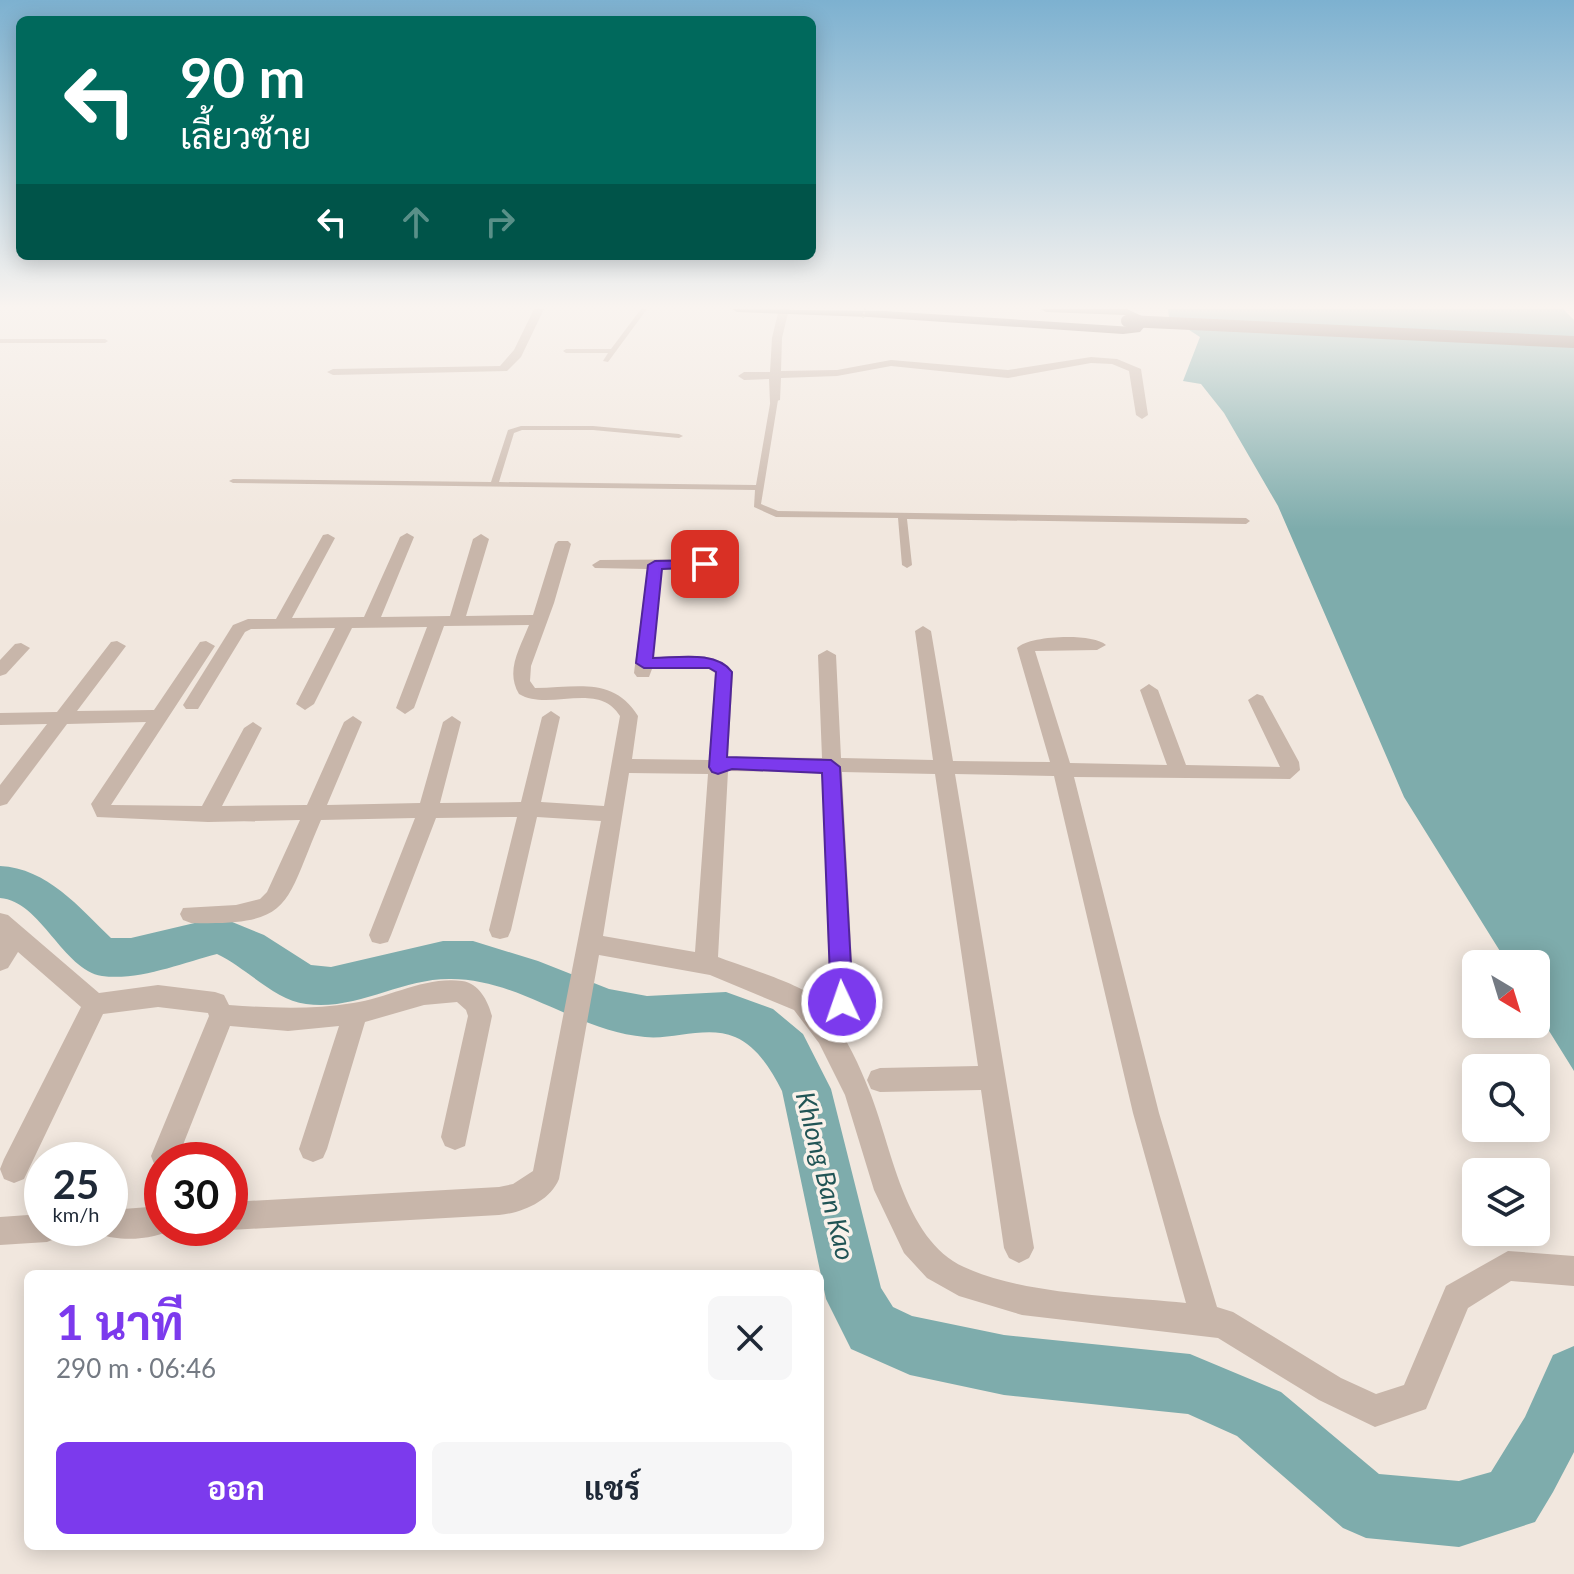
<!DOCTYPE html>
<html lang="th">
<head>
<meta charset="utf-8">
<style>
  body { margin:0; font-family:Lato,Sarabun,sans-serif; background:#f6f6f7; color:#1f2937; height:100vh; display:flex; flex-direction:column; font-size:30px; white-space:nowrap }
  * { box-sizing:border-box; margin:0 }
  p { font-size:26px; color:#747a83 }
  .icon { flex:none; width:44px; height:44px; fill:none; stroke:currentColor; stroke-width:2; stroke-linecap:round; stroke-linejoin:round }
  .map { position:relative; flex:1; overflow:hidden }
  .drawer { position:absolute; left:24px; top:1270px; width:800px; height:280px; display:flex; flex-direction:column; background:#fff; border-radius:12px; box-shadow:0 4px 20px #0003 }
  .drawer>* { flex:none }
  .guide { position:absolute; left:16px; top:16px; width:800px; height:244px; border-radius:12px; box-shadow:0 4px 20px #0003; background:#00695c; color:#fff; overflow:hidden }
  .needle { width:52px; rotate:142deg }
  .tools { position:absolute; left:1462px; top:950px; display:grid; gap:16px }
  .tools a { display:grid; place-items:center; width:88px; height:88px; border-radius:12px; background:#fff; box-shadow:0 4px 20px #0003; font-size:40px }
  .speed { position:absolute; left:24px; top:1142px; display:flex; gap:16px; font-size:40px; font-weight:700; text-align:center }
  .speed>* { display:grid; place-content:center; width:104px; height:104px; border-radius:50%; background:#fff; box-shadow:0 4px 20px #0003; line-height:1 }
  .speed small { font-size:20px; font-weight:400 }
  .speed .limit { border:12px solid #d22; background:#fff; color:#111 }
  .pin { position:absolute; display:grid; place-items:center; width:68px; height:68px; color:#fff; margin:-34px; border-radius:16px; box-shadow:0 4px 12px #0006 }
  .me { position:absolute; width:88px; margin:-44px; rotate:357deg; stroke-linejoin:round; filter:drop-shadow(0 0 6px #0008) }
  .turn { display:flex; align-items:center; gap:28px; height:168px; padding:0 32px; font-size:36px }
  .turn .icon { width:104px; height:104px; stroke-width:2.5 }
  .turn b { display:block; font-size:56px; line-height:68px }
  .lanes { display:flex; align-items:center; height:76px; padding:0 32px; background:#0003; justify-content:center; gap:40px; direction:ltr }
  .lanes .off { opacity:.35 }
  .round { display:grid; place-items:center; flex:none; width:84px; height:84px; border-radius:12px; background:#f6f6f7 }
  .head { display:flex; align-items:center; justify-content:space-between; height:136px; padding:0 32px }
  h1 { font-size:48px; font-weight:700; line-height:60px; color:#7c3aed }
  .action { display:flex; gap:16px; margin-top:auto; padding:16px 32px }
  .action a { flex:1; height:92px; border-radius:12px; background:#7c3aed; color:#fff; font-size:32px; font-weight:700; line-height:92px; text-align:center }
  .action a+a { background:#f6f6f7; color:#1f2937 }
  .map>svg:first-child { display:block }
  .water { fill:#7eacac }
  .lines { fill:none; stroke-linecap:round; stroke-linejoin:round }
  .river { fill:#7eacac; fill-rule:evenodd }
  .lane { fill:#c8b6aa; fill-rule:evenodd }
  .street { fill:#c8b6aa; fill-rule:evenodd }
  .primary { fill:#77635b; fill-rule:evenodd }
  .path-bridge { stroke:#b4a094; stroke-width:2; stroke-dasharray:2 2; stroke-linecap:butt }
  .primary-bridge { stroke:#77635b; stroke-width:12 }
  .route { fill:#7c3aed; stroke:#51269a; stroke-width:2 }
  .labels { text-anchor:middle; stroke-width:7; stroke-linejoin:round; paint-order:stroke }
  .near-water-label { font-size:26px; font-style:italic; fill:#215455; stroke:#f9f1ea }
</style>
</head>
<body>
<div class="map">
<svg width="1574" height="1574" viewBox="0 0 1574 1574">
  <rect width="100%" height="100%" fill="#f1e7de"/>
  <polygon class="water" points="1168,309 1563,309 1574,320 1574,1071 1536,1010 1536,964 1508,964 1404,797 1278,506 1224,413 1201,384 1183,381 1200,337 1169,317"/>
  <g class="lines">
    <path class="river" d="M0 866C47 868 80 908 111 938H131L220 917 264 935 311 965 331 967 443 941H473L538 961 609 989 647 996 726 992 773 1009 803 1034 831 1089 881 1288 893 1307 912 1316 1004 1335 1190 1354 1281 1392 1379 1474 1459 1481 1491 1472 1525 1417 1553 1355 1574 1346V1452L1553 1492 1535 1522 1459 1547 1366 1538 1343 1528 1237 1436 1188 1414 1004 1395 910 1375 851 1349 826 1299 782 1091C771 1070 758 1047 735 1037 707 1025 674 1040 645 1037 576 1031 519 978 449 979 400 979 356 1011 306 1004 274 1000 247 968 217 954 182 963 139 981 102 976 63 970 41 901 0 898Z"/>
    <g class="lane">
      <polygon points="641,309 647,309 608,362 603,361 608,353 566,353 563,351 566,349 611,349"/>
      <polygon points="0,339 105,339 108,341 105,343 0,343"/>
      <polygon points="771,398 778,400 761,504 778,511 1246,518 1250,521 1246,524 907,519 912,565 907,568 902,565 898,518 776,517 754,507 755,490 233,483 229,481 233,479 491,482 508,430 521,426 593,426 679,434 683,436 679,438 593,430 522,430 514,433 499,482 756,485"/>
    </g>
    <g class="street">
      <polygon points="534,309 544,309 521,357 507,371 333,375 327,372 333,369 500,366 514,350"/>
      <polygon points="779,309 789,309 782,338 781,371 837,370 891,360 1008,370 1091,357 1117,359 1141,369 1148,415 1142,419 1136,415 1129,371 1112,364 1091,363 1008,378 891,366 837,376 781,378 780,400 770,403 769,379 744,380 738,376 744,372 770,372 772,338"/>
      <path d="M407 533 414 537 381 617 450 616 473 539 481 534 489 539 466 616 533 615 555 544 558 541H568L571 544 554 603 531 666 530 681 535 688C576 688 613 676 638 716L632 759 709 760 715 673 709 669H652L649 677H637L634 673 647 569 595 568 592 565 600 560 730 559 738 564 730 569H662L653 657C678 657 717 649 733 672L728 757 822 758 818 655 827 650 836 655 841 758 933 760 915 631 923 626 931 631 953 761 1050 762 1017 648C1030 635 1093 633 1106 645L1097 650 1035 651 1070 763 1167 765 1140 690 1149 684 1158 690 1186 765 1280 767 1248 700 1257 694 1263 696 1299 762 1300 770 1290 779 1074 777 1159 1113 1217 1307 1233 1312 1341 1378 1376 1394 1404 1385 1446 1286 1508 1251 1574 1256V1286L1511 1281 1468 1308 1426 1409 1375 1427 1319 1400 1218 1338 1022 1315 959 1296 927 1278 904 1253 874 1190 845 1095 819 1043 794 1010 710 975 599 955 559 1179C550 1201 522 1213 499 1215L230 1230 224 1228H230V1202L499 1187 513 1184 533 1171 601 821 537 817 511 930 508 937 500 939 492 937 489 930 517 817 436 818 391 935 388 942 380 944 372 942 369 935 415 818 321 820C284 905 294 926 191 923L183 920 180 914 183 908 236 905 260 899 267 892 300 820 208 822 97 817 91 804 146 722 67 724 7 804 0 806V785L47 724 0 725V713L57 712 111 642 117 641 126 646 77 711 154 710 200 642 206 641 215 646 111 805 202 806 244 728 253 722 262 728 222 806 307 805 344 722 353 716 362 722 327 805 420 803 443 722 452 716 461 722 440 803 521 802 542 717 551 711 560 717 541 802 604 806 620 716C598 680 549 712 519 694 505 671 520 648 529 625L444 626 414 708 405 714 396 708 427 627 352 628 314 704 305 710 296 704 335 628 251 629 245 632 198 709H186L183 705 233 625 248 619H276L323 535 328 534 335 538 292 618 364 617 400 537ZM728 771 822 772 830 1002 833 1010 842 1013 851 1010 854 1002 842 772 935 774 978 1066 880 1068 871 1071 867 1080 871 1089 880 1092 981 1090 1004 1248 1009 1258 1019 1263 1029 1258 1034 1248 955 774 1054 776 1133 1113 1186 1303C1119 1296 1024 1295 964 1267 903 1239 892 1146 869 1090 857 1059 838 1020 813 997 801 984 738 965 718 957ZM629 773 708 774 695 952 603 936Z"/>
      <polygon points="21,643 30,648 6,674 0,676 0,660 15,644"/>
      <path d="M0 913 8 915 99 993 158 985 215 992 224 995 229 1005C271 1008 311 1010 353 1003 389 998 425 976 462 981 479 983 488 1001 492 1016L465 1146 455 1150 445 1146 441 1137 468 1016 466 1010 457 1002 424 1005 365 1022 327 1149 323 1158 313 1162 303 1158 299 1149 339 1026 288 1031 230 1026 177 1160H162V1168L155 1166 151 1156 209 1016 208 1013 158 1007 103 1014 24 1179 14 1183 4 1179 0 1169 4 1159 81 1007 18 952 8 968 0 971Z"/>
      <path d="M162 1206V1228H173C158 1240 118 1242 100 1234L97 1228H110V1210Z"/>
      <polygon points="42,1214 42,1228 61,1228 57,1238 47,1242 0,1245 0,1217"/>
    </g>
    <polygon class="primary" points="732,309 884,311 1133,327 1135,320 1125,315 1046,312 1041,309 1127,309 1144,317 1145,326 1140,332 1123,334 869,317 737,312"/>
    <polyline class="path-bridge" points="863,318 865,309"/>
    <polyline class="primary-bridge" points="1127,321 1574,342"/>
  </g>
  <linearGradient id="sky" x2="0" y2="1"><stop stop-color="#7db1d0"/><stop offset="0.58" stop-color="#f9f4f0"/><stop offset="1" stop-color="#f9f4f0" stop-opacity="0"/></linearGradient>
  <rect width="1574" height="529" fill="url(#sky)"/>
  <path class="route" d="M705 560 712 564 710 567 662 569 653 658C677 658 716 650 732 672L727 757 831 760 840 767 853 1002 850 1008 842 1011 835 1008 831 1002 822 773 732 769 718 774 712 772 709 767 716 672 709 668H644L636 663 648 565 655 561Z"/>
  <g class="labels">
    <g class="near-water-label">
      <text transform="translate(825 1176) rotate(76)" y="9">Khlong Ban Kao</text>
    </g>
  </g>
</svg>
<div class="tools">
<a><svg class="needle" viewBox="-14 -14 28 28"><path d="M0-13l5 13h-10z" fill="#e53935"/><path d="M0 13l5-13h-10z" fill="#747a83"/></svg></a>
<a><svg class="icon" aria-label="search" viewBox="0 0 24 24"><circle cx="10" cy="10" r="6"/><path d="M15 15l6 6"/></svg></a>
<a><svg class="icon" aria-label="layers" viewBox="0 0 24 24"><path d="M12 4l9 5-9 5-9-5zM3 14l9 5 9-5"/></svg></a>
</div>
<div class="speed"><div>25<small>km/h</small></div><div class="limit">30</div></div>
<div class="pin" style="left:705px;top:564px;background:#d93025"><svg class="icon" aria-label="arrive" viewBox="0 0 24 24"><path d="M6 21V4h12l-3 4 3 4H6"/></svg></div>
<svg class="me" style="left:842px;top:1002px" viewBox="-20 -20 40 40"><circle r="17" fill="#7c3aed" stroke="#fff" stroke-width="3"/><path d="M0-11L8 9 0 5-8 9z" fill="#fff"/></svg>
<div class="guide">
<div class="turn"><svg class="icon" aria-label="left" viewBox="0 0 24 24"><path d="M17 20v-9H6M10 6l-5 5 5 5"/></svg><div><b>90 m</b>เลี้ยวซ้าย</div></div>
<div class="lanes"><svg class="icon" aria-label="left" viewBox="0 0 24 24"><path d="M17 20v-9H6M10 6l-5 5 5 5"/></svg><svg class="icon off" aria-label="ahead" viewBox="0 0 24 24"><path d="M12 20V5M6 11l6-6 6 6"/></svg><svg class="icon off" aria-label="right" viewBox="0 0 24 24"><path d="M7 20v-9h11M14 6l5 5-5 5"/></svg></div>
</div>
<section class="drawer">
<div class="head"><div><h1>1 นาที</h1><p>290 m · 06:46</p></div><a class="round"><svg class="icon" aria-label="close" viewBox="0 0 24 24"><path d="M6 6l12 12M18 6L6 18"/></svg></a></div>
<div class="action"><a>ออก</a><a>แชร์</a></div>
</section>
</div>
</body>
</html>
